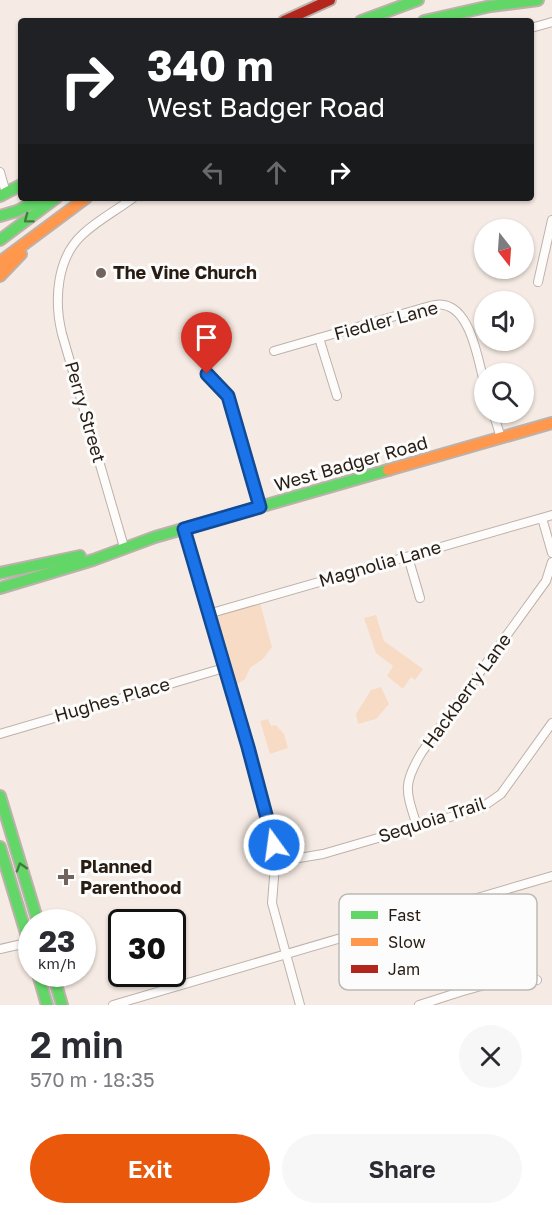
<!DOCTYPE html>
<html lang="en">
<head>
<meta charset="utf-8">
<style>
  body { margin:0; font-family:"Golos Text",sans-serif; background:#f7f7f7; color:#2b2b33; height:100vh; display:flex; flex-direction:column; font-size:22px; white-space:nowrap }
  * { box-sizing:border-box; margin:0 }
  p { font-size:20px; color:#7c7c81 }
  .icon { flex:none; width:33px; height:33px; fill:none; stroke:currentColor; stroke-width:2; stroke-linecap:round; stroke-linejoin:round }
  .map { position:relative; height:1005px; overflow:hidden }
  .drawer { display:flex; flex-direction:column; background:#fff; flex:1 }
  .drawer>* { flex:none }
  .banner { position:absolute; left:18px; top:18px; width:516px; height:183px; border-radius:6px; box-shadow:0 2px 4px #0004; background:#202124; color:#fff; overflow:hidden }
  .needle { width:39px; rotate:163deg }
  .controls { position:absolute; left:474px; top:219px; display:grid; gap:12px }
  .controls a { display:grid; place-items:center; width:60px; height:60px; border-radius:50%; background:#fff; box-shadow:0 2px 4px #0004; font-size:30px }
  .speed { position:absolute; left:18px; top:909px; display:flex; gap:12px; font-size:30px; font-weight:700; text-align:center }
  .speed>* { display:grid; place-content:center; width:78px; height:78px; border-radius:50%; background:#fff; box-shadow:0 2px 4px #0004; line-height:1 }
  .speed small { font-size:15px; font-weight:400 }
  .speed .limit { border:3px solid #111; border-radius:9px; background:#fff; color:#111 }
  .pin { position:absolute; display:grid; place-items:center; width:51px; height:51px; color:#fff; margin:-62px -26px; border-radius:50% 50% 50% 0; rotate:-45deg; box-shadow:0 0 6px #0007 }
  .pin .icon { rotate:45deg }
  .me { position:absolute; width:66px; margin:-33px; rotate:346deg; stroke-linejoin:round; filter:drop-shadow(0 0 4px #0008) }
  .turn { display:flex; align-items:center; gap:21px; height:126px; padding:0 30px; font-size:27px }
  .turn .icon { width:78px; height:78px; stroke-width:2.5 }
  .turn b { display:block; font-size:42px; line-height:51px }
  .lanes { display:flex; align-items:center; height:57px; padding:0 30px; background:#0003; justify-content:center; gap:30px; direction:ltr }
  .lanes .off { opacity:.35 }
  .round { display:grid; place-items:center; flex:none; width:63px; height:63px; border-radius:32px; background:#f7f7f7 }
  .headline { display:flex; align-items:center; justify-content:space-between; height:102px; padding:0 30px }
  h1 { font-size:36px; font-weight:600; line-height:45px }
  .action { display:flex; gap:12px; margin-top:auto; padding:12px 30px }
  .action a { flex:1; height:69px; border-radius:36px; background:#ea580c; color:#fff; font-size:24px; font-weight:600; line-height:69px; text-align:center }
  .action a+a { background:#f7f7f7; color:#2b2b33 }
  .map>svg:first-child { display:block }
  .green { fill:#f8dbc5 }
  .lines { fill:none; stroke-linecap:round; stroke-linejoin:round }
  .street-casing { stroke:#bcb2ab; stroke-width:10 }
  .fast-casing { stroke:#bcb2ab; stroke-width:14 }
  .slow-casing { stroke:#bcb2ab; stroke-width:14 }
  .jam-casing { stroke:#bcb2ab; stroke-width:14 }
  .street { stroke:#fefcfb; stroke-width:8 }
  .fast { stroke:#63d668; stroke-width:10 }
  .slow { stroke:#ff974d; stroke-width:10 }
  .jam { stroke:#b3261e; stroke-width:10 }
  .oneway { stroke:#46793e }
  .route-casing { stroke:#114b97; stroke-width:15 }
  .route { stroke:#1a73e8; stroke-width:10 }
  .poi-dot { fill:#70645c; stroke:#fbfcfb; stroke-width:2 }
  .labels { text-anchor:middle; stroke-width:6; stroke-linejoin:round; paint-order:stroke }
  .poi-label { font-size:18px; font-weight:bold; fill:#281c13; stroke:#fbfcfb; text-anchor:start }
  .street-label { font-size:18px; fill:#281c13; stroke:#fbfcfb }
  .key { fill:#fbfcfb; stroke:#bcb9b5; stroke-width:1.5 }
  .key-label { font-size:16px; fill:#281c13 }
</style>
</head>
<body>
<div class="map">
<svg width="552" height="1005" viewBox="0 0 552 1005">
  <rect width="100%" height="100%" fill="#f6ebe4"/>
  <g class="green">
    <polygon points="259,599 272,647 263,659 250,668 245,679 230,689 208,614"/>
    <polygon points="376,615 384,641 423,669 415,680 411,677 403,689 387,676 393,666 376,653 364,618"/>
    <polygon points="381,687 389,704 376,719 358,724 356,714 371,690"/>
    <polygon points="268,719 271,726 276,725 284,734 288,748 270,754 260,721"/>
  </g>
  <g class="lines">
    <defs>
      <g id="street">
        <polyline points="531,28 552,22"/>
        <polyline points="0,172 6,193"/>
        <polyline points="538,282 552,220"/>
        <polyline points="319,338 337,396"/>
        <path d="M274 351 430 306C434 305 440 304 444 305 471 310 478 360 484 382"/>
        <polyline points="207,373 228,396 260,507"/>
        <polyline points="493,412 501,438"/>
        <polyline points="542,518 552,553"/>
        <polyline points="184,529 248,746 272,836 276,852 272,903 300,1005"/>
        <path d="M124 547 62 334C54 302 56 258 83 234 98 220 117 210 133 198"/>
        <polyline points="408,557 420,598"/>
        <polyline points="208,614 552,515"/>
        <polyline points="0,734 224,668"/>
        <path d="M417 826C406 791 402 785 422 752L546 581 552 562"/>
        <polyline points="276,859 293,859 323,854 481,808 501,794 552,723"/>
        <polyline points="473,899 494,983"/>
        <polyline points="0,949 31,942"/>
        <polyline points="113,1005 552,876"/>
        <path d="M419 1005C450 996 507 973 537 980"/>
      </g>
      <g id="fast">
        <polyline points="361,21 418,0"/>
        <polyline points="424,21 491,6 538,0"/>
        <polyline points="0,196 21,185"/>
        <polyline points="0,216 17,211 43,198"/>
        <polyline points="0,240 56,198"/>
        <polyline points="0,573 80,556"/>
        <polyline points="0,588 93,560 155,537 388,470"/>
        <polyline points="0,796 38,922"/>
        <polyline points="0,847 32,953"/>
        <polyline points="38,974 47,1005"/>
        <polyline points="53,974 62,1005"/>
      </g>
      <g id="slow">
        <polyline points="0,262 86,198"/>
        <polyline points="0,276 21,254"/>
        <polyline points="388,470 552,423"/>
      </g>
      <polyline id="jam" points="284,21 330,0"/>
    </defs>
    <use href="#street" class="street-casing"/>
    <use href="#fast" class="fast-casing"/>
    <use href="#slow" class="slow-casing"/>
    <use href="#jam" class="jam-casing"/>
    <use href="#street" class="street"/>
    <use href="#fast" class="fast"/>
    <use href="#slow" class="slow"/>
    <use href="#jam" class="jam"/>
  </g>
  <defs><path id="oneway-chevron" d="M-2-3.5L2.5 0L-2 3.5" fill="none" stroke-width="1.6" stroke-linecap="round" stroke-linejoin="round" transform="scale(1.5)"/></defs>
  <g class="oneway">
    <use href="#oneway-chevron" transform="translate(28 219) rotate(143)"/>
    <use href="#oneway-chevron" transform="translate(21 867) rotate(-107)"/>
  </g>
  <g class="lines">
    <defs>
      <polyline id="route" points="207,374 228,396 260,507 184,529 248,747 274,845"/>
    </defs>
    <use href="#route" class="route-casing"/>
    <use href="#route" class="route"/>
  </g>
  <g class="poi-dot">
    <circle cx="101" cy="273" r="6"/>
    <path d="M63 868h6v6h6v6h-6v6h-6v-6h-6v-6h6z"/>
  </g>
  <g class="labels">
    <g class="poi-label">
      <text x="113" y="279">The Vine Church</text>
      <text x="80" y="873">Planned<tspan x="80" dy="21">Parenthood</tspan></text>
    </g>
    <g class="street-label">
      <text transform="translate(386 321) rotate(-15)" y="6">Fiedler Lane</text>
      <text transform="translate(85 412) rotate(74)" y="6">Perry Street</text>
      <text transform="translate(351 464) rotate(-16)" y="6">West Badger Road</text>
      <text transform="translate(380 564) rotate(-16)" y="6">Magnolia Lane</text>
      <text transform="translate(467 691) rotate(-54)" y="6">Hackberry Lane</text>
      <text transform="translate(112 700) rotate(-16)" y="6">Hughes Place</text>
      <text transform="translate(432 820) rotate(-18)" y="6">Sequoia Trail</text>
    </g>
  </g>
  <rect x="339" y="894" width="198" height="96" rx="9" class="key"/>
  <rect x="351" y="911" width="27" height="8" fill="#63d668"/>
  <rect x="351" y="938" width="27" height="8" fill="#ff974d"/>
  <rect x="351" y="965" width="27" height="8" fill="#b3261e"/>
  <g class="key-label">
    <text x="388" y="921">Fast</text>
    <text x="388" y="948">Slow</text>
    <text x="388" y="975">Jam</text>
  </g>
</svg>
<div class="controls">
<a><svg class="needle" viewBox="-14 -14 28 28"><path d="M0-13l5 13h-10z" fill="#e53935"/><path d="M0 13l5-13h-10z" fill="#7c7c81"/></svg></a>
<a><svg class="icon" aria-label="sound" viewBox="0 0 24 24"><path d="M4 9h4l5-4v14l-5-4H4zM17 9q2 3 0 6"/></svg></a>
<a><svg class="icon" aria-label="search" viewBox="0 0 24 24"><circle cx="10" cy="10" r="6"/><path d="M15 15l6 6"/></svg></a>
</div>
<div class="speed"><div>23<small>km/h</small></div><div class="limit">30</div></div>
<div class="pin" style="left:207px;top:374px;background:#d93025"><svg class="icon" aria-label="arrive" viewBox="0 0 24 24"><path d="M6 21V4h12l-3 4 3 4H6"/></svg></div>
<svg class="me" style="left:274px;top:845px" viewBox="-20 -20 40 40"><circle r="17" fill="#1a73e8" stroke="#fff" stroke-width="3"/><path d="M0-11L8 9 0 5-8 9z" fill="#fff"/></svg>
<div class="banner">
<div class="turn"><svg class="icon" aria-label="right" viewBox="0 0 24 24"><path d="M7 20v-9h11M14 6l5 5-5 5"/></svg><div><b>340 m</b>West Badger Road</div></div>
<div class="lanes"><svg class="icon off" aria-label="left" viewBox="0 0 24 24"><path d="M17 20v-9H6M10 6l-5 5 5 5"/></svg><svg class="icon off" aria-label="ahead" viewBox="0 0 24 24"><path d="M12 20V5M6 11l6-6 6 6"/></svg><svg class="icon" aria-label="right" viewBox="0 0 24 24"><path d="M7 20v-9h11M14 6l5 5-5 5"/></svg></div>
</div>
</div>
<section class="drawer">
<div class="headline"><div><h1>2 min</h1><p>570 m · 18:35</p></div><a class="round"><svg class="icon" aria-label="close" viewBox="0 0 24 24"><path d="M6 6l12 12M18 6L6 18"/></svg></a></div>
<div class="action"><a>Exit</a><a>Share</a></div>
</section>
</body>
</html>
